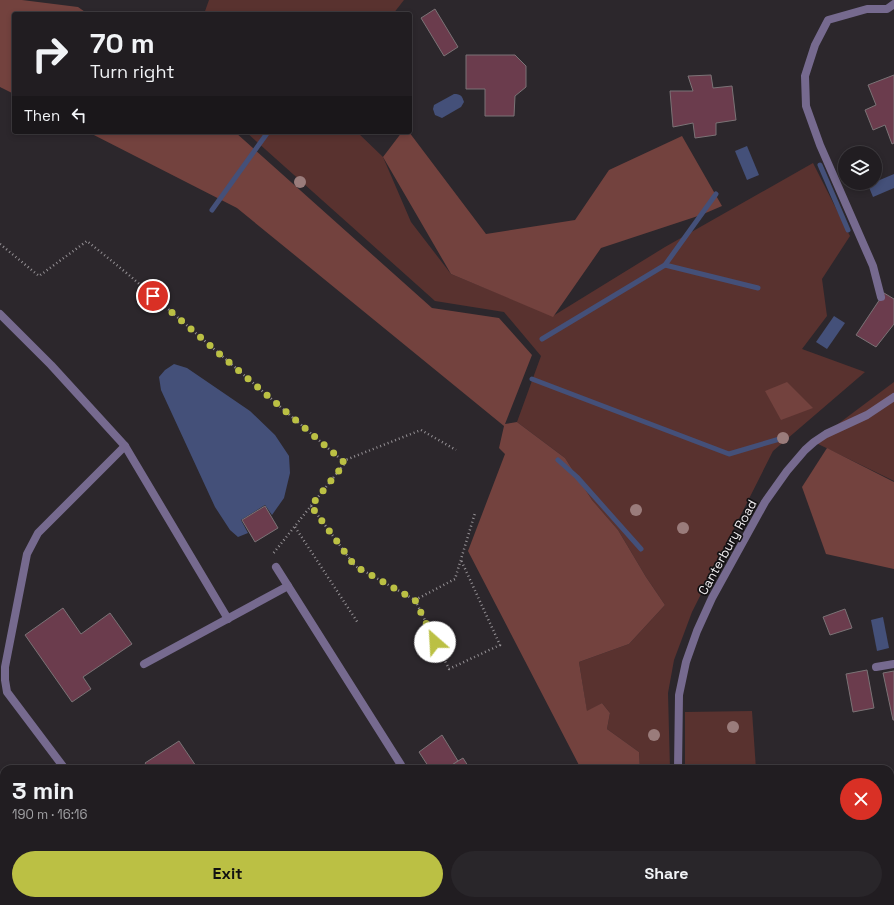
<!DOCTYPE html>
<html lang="en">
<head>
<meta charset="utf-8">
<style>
  body { margin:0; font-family:"Space Grotesk",sans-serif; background:#29262a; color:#f1f3f6; height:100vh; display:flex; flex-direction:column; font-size:15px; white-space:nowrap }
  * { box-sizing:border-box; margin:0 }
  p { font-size:13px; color:#a2a2a5 }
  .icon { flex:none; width:22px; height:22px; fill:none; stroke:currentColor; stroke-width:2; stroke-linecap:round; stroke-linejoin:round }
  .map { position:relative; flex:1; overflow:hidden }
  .panel { position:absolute; left:0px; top:765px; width:894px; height:140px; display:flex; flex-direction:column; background:#211d21; border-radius:12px 12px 0 0; box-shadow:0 2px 6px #0003,0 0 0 1px #3e3b3f }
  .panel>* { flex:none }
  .guide { position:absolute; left:12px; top:12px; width:400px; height:122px; border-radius:4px; box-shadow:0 2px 6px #0003,0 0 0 1px #3e3b3f; background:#211d21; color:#f1f3f6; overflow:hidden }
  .controls { position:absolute; left:838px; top:146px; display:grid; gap:8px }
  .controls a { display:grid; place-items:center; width:44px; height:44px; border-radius:50%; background:#211d21; box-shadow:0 2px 6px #0003,0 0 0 1px #3e3b3f; font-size:20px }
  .pin { position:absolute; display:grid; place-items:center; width:34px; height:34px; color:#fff; margin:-17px; border:2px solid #fff; border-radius:50%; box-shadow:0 1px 4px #0007 }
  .me { position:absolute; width:44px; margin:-22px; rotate:334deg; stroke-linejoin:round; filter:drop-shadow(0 0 3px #0008) }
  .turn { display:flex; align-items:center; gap:14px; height:84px; padding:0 12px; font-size:18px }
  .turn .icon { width:52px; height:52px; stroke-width:2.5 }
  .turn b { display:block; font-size:28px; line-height:34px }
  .then { display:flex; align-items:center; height:38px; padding:0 12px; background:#0003; gap:8px; font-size:15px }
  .round { display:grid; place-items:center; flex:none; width:42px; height:42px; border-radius:21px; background:#29262a }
  .overview { display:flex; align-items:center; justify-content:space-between; height:68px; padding:0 12px }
  h1 { font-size:24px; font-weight:600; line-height:30px }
  .primary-button { display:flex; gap:8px; margin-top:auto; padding:8px 12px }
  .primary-button a { flex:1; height:46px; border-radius:24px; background:#bbc044; color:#111; font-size:16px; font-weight:600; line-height:46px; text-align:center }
  .primary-button a+a { background:#29262a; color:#f1f3f6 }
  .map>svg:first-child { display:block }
  .green { fill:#59322f }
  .forest { fill:#73423e }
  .water { fill:#445079 }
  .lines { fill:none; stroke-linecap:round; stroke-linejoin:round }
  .stream { stroke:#445079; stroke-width:5 }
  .building { fill:#6b3c4d; stroke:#7b7376 }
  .path { stroke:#969296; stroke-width:2.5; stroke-dasharray:1 3; stroke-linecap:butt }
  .service { stroke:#766a8f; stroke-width:8 }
  .minor { stroke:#766a8f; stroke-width:8 }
  .tree { fill:#9a7c7b }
  .route { stroke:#bbc044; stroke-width:7; stroke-dasharray:0 12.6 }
  .labels { text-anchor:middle; stroke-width:3.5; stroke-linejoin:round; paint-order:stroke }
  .street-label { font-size:13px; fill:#f0edf0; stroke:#131113 }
</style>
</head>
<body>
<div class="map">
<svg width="894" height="905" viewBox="0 0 894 905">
  <rect width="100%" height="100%" fill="#2c272c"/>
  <g class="green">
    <polygon points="209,0 404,0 393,14 204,14"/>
    <polygon points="246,132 357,132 383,157 411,222 451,274 553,316 665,247 813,163 850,236 822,279 827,316 802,349 865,372 773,451 692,612 674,660 668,693 670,769 640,769 639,752 607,729 610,713 602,703 587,712 579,662 629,644 665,605 646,577 618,530 592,500 565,458 517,422 541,356 504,312 435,301"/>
    <polygon points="894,382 894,481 814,442"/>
    <polygon points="752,711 756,769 685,769 685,712"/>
  </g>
  <g class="forest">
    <polygon points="0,0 22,0 78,7 88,14 14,14 14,94 0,87"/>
    <polygon points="88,132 235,132 432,308 499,318 532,355 505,424 517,422 565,458 592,500 618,530 646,577 665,605 629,644 579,662 587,711 602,703 610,713 607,729 639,752 640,769 581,769 468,551 505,454 499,448 504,426 237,208"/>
    <polygon points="402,132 409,132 486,234 575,220 609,170 682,136 722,206 701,215 601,248 553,317 451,274 383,157"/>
    <polygon points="787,382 813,408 781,420 765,391"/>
    <polygon points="827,448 894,482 894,569 826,554 802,487"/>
    <rect x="890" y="821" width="4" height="53"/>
    <polygon points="650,901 685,901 686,904 652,905"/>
  </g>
  <g class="water">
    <path d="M454 94C461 94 462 96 464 102L461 107 442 118 435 115 433 109 434 105Z"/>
    <polygon points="747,146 759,175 747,180 735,151"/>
    <polygon points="894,174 894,188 873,197 868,185 875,183 875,182"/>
    <polygon points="834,316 845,323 827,349 816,342"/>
    <polygon points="174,364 187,368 250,411 275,435 289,456 290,473 284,498 272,515 265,505 241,520 248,533 238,537 230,530 215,507 161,390 159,377 165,370"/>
    <polygon points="883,617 889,648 877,651 871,620"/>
  </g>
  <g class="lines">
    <g class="stream">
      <polyline points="820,165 848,230"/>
      <polyline points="212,210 268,132"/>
      <polyline points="665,265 758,288"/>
      <polyline points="542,339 665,265 716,194"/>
      <polyline points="532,379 729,454 783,438"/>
      <polyline points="558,460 577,477 641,549"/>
      <polyline points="429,901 432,905"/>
    </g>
  </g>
  <g class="building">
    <polygon points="435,9 458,47 444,56 421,18"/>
    <polygon points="466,55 515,55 526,66 526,87 515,96 514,116 485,116 485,89 466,89"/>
    <polygon points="711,75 713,88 732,86 736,120 716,123 716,135 695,138 693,123 673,127 670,91 693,91 688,76"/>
    <polygon points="894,75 894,143 892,144 885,125 873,130 865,110 876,105 868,85"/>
    <polygon points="884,293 894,299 894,324 876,347 856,335"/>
    <polygon points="265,506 278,528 255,542 242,520"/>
    <polygon points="63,608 81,634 110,613 132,644 83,677 91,689 72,702 25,635"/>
    <polygon points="845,609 852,628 830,635 823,617"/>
    <polygon points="867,670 874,708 853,712 846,674"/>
    <polygon points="894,671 894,720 893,720 883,673"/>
    <polygon points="442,735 458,761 446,769 430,769 419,752"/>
    <polygon points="179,741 198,769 149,769 145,763"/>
    <polygon points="463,758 470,769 446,769 458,761"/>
    <polygon points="762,901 790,901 787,905 767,905"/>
  </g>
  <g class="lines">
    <g class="path">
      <polyline points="0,244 39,276 87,241 129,275 345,463 272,555"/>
      <polyline points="343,461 421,430 456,450"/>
      <polyline points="311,506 355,566 415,600 449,669 500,645 461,560"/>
      <polyline points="295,527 358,623"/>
      <polyline points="415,600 455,579 475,513"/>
      <polyline points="274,901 276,905"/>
      <polyline points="341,901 343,905"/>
    </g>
    <g class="service">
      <polyline points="0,314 51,365 125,446 228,619"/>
      <polyline points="276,567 401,765 402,769"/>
      <polyline points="144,664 288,586"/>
      <polyline points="65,769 7,692 5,680 5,667 27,554 38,533 125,446"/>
      <polyline points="0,884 4,881"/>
      <polyline points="160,901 163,905"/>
      <polyline points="458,901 460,905"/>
    </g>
    <g class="minor">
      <polyline points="881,297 873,266 820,145 806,106 805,76 815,45 828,20 867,9 887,9 894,4"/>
      <polyline points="876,667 894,664"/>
      <polyline points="678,769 679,695 686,662 697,631 712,598 765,502 787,471 805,450 814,442 826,434 867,415 894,397"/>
      <polyline points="699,901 701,905"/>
    </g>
  </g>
  <g class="tree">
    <circle cx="300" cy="182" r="6"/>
    <circle cx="783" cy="438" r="6"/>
    <circle cx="636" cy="510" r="6"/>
    <circle cx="683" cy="528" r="6"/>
    <circle cx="733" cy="727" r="6"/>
    <circle cx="654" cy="735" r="6"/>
  </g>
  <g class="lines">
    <polyline class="route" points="153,296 345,463 311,506 355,566 415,600 435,642"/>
  </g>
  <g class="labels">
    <g class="street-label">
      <text transform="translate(727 547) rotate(-61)" y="5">Canterbury Road</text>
    </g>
  </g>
</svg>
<div class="controls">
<a><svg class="icon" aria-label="layers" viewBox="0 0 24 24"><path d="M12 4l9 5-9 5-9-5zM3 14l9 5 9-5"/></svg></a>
</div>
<div class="pin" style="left:153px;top:296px;background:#d93025"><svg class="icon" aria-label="arrive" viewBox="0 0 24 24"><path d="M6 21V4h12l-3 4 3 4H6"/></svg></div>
<svg class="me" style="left:435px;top:642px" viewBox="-20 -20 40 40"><circle r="19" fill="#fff"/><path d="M0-13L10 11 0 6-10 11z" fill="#bbc044"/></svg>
<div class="guide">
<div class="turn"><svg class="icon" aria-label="right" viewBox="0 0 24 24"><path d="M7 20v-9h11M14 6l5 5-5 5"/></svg><div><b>70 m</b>Turn right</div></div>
<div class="then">Then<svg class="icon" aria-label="left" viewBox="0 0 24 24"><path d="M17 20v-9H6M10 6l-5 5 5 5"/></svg></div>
</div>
<section class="panel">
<div class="overview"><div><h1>3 min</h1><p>190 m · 16:16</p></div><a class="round" style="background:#d93025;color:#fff"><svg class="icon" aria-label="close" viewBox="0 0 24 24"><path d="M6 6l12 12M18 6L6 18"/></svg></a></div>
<div class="primary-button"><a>Exit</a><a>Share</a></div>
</section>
</div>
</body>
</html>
